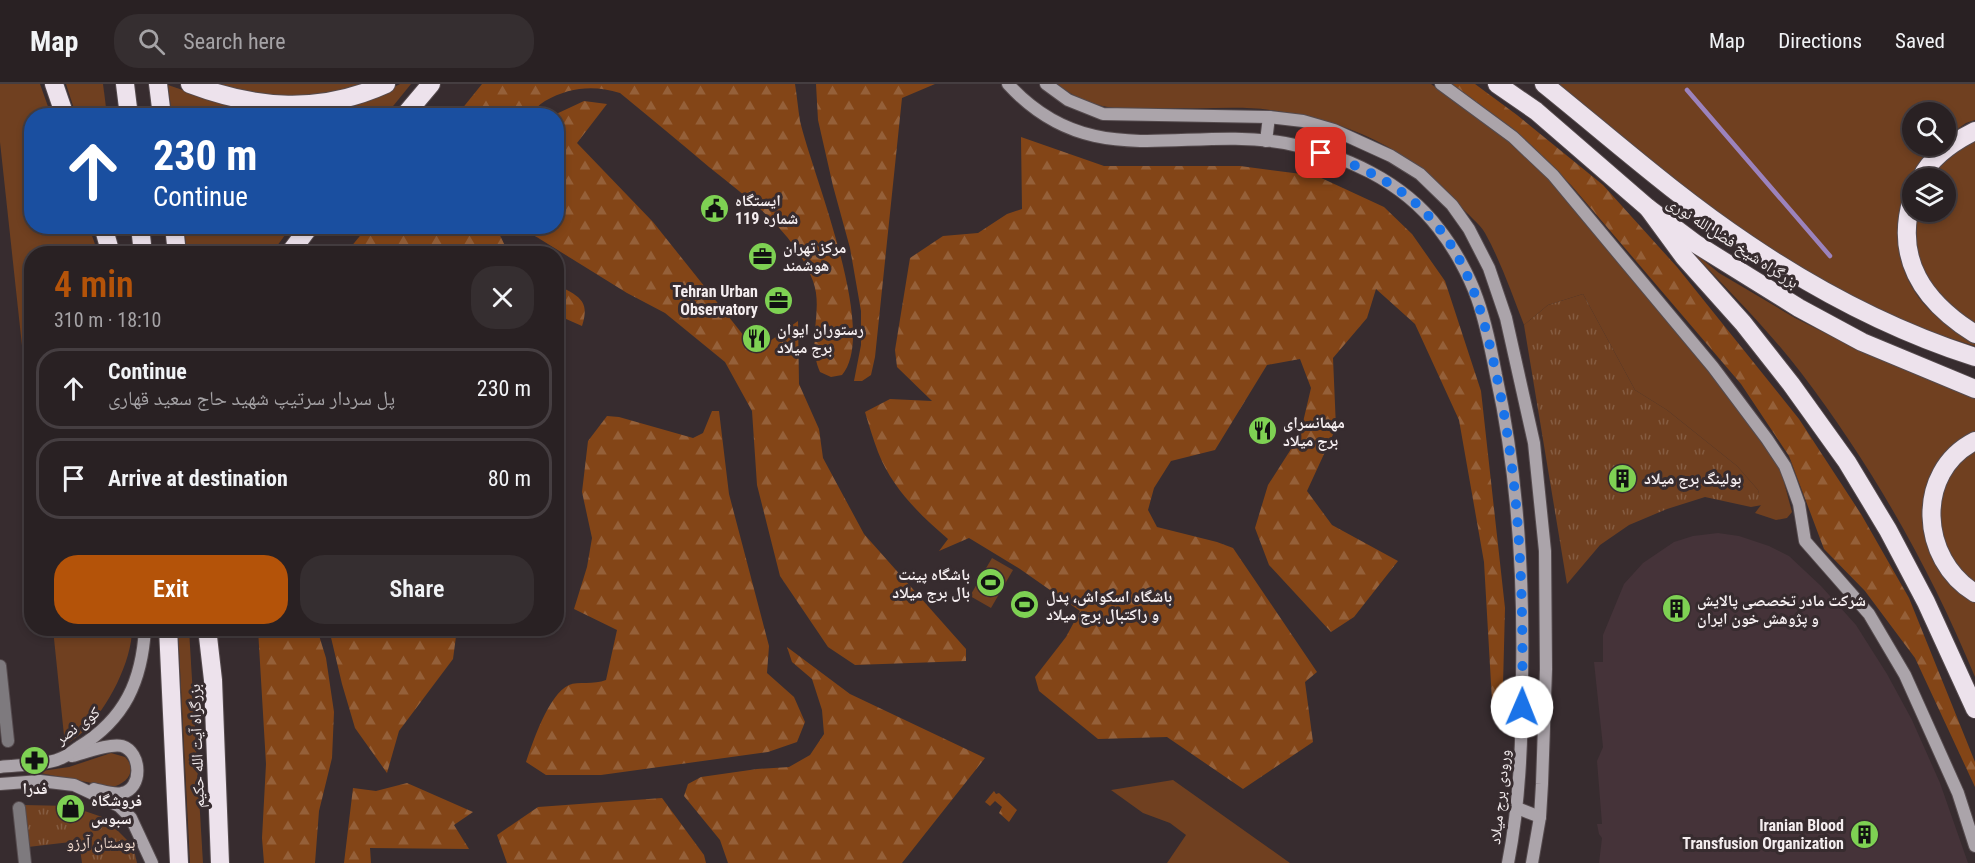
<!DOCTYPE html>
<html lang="en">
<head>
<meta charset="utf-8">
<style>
  body { margin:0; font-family:"Roboto Condensed","Noto Naskh Arabic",sans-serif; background:#352e30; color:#f1f3f6; height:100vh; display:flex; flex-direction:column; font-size:22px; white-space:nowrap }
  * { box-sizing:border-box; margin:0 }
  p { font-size:20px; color:#a5a3a6 }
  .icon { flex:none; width:33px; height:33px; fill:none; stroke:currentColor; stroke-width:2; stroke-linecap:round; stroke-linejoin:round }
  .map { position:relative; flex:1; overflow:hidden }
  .details { position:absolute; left:24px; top:162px; width:540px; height:390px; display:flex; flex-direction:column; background:#292123; border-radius:24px; box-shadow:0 3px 9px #0003,0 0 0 2px #453e41 }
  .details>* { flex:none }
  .guide { position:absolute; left:24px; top:24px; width:540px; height:126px; border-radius:24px; box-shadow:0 3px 9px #0003,0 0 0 2px #453e41; background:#1a4fa0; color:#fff; overflow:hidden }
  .tools { position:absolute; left:1902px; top:18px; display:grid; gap:12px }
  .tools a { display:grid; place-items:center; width:54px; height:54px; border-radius:50%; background:#292123; box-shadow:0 3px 9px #0003,0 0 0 2px #453e41; font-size:30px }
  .pin { position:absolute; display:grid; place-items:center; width:51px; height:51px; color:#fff; margin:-26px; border-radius:12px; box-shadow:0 3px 9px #0006 }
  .me { position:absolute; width:66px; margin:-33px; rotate:1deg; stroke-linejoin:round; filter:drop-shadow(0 0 4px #0008) }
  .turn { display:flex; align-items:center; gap:21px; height:126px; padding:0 30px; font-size:27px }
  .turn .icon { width:78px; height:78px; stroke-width:2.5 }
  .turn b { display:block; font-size:42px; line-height:51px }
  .round { display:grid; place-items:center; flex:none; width:63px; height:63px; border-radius:24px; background:#352e30 }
  .head { display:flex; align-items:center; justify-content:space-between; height:102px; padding:0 30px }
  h1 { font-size:36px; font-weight:600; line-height:45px; color:#b45309 }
  .action { display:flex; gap:12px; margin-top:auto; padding:12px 30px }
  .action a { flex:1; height:69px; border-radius:24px; background:#b45309; color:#fff; font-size:24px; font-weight:600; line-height:69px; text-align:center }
  .action a+a { background:#352e30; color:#f1f3f6 }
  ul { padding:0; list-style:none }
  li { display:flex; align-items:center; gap:18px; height:81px; margin:0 12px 9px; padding:0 18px; border:3px solid #453e41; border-radius:24px }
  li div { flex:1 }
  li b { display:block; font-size:22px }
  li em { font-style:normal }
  header { display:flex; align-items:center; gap:36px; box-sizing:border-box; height:84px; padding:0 30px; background:#292123; border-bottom:2px solid #453e41 }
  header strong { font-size:28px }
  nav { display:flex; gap:33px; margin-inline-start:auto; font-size:21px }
  .search { width:420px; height:54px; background:#352e30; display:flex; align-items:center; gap:15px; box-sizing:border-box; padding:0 21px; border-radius:24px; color:#a5a3a6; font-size:22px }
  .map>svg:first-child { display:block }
  .built { fill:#453339 }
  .green { fill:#704020 }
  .forest { fill:url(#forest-firs) }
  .park { fill:url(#park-tufts) }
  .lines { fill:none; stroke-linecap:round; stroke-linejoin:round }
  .stream { stroke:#9c83bd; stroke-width:4.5 }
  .street-casing { stroke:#554b4e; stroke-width:14 }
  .secondary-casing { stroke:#554b4e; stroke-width:14 }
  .highway-casing { stroke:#554b4e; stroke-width:20 }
  .street { stroke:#7e7a7e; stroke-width:12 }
  .secondary { stroke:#aba4aa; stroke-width:12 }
  .highway { stroke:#ede2ec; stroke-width:18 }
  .route { stroke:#1a73e8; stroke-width:10; stroke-dasharray:0 18 }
  .labels { text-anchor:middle; stroke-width:6; stroke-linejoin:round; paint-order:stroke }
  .poi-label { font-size:16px; font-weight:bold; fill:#f4edef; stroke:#372c2f; text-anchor:start }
  .street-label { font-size:16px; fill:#f4edef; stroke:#372c2f }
  .park-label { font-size:16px; fill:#f6ded1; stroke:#372c2f }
</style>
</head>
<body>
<header>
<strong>Map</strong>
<div class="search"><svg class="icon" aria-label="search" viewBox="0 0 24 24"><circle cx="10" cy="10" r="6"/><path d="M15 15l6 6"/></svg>Search here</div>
<nav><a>Map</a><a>Directions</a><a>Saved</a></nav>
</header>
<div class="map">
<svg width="1975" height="779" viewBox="0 0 1975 779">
  <defs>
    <pattern id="forest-firs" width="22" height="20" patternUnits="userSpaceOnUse" patternTransform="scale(1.5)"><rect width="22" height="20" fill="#834517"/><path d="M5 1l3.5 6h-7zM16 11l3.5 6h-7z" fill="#956039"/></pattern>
    <pattern id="park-tufts" width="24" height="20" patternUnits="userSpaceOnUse" patternTransform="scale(1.5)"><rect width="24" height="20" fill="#704020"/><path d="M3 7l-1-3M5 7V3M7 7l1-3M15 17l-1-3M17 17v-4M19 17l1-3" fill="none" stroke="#855c41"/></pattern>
  </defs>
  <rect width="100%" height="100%" fill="#372c2f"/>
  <polygon class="built" points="1718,449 1739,452 1769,462 1789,472 1821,502 1856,541 1887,590 1912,636 1940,699 1968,779 1599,779 1602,754 1599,750 1597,740 1602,740 1597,677 1603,663 1594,578 1603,578 1603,551 1624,500 1643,479 1674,458 1693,452"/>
  <g class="green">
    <polygon points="0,0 40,0 51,31 32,32 32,142 89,143 98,169 32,170 31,345 0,58"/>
    <polygon points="66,0 103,0 107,31 76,31"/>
    <polygon points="207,0 370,0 359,4 288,14"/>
    <polygon points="400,0 411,0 385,32 172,31 168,1 212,16 382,9"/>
    <path d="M1057 0H1431L1508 55 1552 97 1578 128 1738 324 1781 387 1792 428 1787 434 1776 436 1755 429 1761 421 1758 406 1737 382 1667 326 1635 306 1583 210 1548 221 1524 241C1512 210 1501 178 1485 149 1479 139 1468 131 1460 122 1413 65 1343 35 1270 26 1242 22 1212 25 1183 24 1134 24 1100 33 1057 0Z"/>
    <path d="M1556 0H1975V36L1966 39 1946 53V28H1912V62H1935C1891 103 1884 172 1923 219 1937 236 1956 246 1975 257V262L1923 246 1838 206 1764 162 1691 111Z"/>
    <path d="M1975 55V243C1963 236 1956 228 1947 218 1919 189 1913 167 1918 128H1946V94H1932C1942 76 1958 66 1975 55Z"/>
    <polygon points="184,143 184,142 291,143 271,170 187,169"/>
    <path d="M1686 162 1719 189 1795 234 1847 260 1975 314V348L1965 354 1930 398 1951 501 1975 519V593C1931 486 1872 382 1802 290 1767 244 1725 203 1686 162Z"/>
    <polygon points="1975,364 1975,502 1951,477 1938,447 1939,415 1951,387"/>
    <polygon points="992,474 1013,486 991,524 970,512"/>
    <path d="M53 545H132C132 577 108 624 84 647 79 652 72 656 65 661Z"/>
    <polygon points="178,545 189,545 203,779 190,779"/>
    <path d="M111 669 125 673C138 686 127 700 112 703L35 688 69 683Z"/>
    <polygon points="1173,696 1290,779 1167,779 1186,751 1170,739 1143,729 1111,706"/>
  </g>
  <g class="forest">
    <path d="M482 0H795C797 12 798 25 800 37 812 89 879 248 842 291L831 293 820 288C806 257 824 227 813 197 794 147 749 115 709 83 680 58 650 34 620 9 594 1 570 3 545 17 538 21 533 29 526 31 518 34 469 32 457 31Z"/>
    <polygon points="816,0 935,0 902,14 875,273 871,291 862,297 854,297 861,261 861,227 850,164 833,102 818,36"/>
    <polygon points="1448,0 1475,0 1517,31 1603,101 1677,183 1799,335 1861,430 1909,514 1975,678 1975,703 1915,574 1865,507 1824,465 1789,372 1741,300 1571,101 1546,77"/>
    <polygon points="584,17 607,20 577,59 653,138 756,267 798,237 799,300 819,345 823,374 864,450 966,565 966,577 855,581 828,563 780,492 757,401 752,327 725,278 665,229 627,209 527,147 526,143 556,142 556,32 554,31"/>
    <path d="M1021 53 1104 82H1240L1317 92 1384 123 1412 150 1445 197 1481 307 1505 524 1502 639 1493 634 1484 478 1459 336 1415 240 1376 205 1367 234 1333 274 1336 344 1307 407 1332 441 1398 477 1354 533 1331 548 1269 481 1255 444 1268 401 1300 351 1311 304 1300 275 1267 281 1215 366 1171 377 1154 404 1148 426 1157 443 1217 458 1233 464 1317 588 1305 598 1313 658 1243 705 1167 653 1098 655 1039 607 1035 593 1066 553 1080 527 1020 485 969 454 939 467 948 455C920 431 892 404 878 368 873 355 869 341 865 328L890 315 932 317 897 283 895 266 910 174 943 152 978 149 1007 130 1022 125Z"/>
    <polygon points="368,142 496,143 507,166 511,169 346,169"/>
    <path d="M556 200C577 212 591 215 582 242L557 231Z"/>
    <path d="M712 327H719L729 410 769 562 767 589 794 613 805 638 797 658 768 668 601 691H546L526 678C533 658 548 611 569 601 578 597 594 601 606 596L617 546 574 525 587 483 592 454 582 408 588 357 607 332 619 333 693 354 703 349Z"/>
    <polygon points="258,545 317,545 326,574 334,628 332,674 319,727 315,779 264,779 262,754 266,680"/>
    <polygon points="329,545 457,545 453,575 399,647 387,689 355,644 342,600"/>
    <polygon points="787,563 850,610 985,674 902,779 728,779 720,756 684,712 688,700 701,693 757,685 789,683 810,671 824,650 822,626 812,595 792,578"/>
    <polygon points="407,699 473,728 454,741 469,765 370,764 371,779 344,779 353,704 376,707"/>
    <polygon points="994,707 996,710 999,709 1017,726 1009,738 999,729 1002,723 995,717 990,722 985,718"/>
    <polygon points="662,714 704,771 706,779 507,779 497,751 538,723"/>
  </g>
  <g class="park">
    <polygon points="1583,210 1635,306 1667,326 1737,382 1758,406 1762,421 1751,423 1705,413 1667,425 1629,441 1600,461 1567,500 1524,241 1548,221"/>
    <polygon points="23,721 70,722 105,734 133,762 137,779 82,779 79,757 28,763"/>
  </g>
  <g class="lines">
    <polyline class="stream" points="1687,6 1830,172"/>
    <defs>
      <g id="street">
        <polyline points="0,582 8,657"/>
        <polyline points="19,724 25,779"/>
      </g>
      <g id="secondary">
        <path d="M1008 0C1091 91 1182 41 1285 59 1343 70 1403 97 1439 145 1454 164 1469 191 1477 214 1486 239 1491 265 1496 291 1518 390 1524 492 1522 594 1522 656 1520 718 1508 779"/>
        <polyline points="1046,0 1068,16 1103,30 1269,33 1303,37 1334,46 1391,72 1420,90 1452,121 1469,145 1489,184 1506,234 1534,359 1545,467 1546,585 1542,700 1540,733 1532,779"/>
        <polyline points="1441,0 1513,53 1553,91 1713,283 1767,355 1785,382 1790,395 1799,420 1805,457 1869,530 1905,591 1958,709 1975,762"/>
        <polyline points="1266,57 1269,33"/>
        <path d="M72 672C84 669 110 659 122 662 142 668 143 705 122 709 114 711 103 707 94 705"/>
        <path d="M0 683C16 681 46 681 59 675 66 673 73 667 79 663 125 635 142 597 145 544"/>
        <polyline points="0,700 40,697 74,701 119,722 131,734 152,779"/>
        <polyline points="1517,724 1540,733"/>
      </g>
      <g id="highway">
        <polyline points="54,0 65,32"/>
        <polyline points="125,0 129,32"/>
        <polyline points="158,0 162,32"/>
        <path d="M190 0C256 25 320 30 386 0"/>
        <polyline points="1497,0 1536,27 1648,124 1696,160 1799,224 1862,258 1975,305"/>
        <path d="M1544 0C1611 54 1676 112 1748 160 1819 208 1894 247 1975 273"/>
        <polyline points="404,32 431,0"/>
        <path d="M1921 94C1931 73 1955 57 1975 47"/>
        <path d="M1912 115C1894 176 1924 218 1975 250"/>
        <polyline points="1648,124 1684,173 1743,239 1791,300 1847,378 1888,446 1926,518 1975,625"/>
        <polyline points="103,142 111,170"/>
        <polyline points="140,142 143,170"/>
        <polyline points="174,142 177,170"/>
        <polyline points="289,170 310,142"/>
        <path d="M1975 357C1914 388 1920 476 1975 509"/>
        <polyline points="168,544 179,779"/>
        <polyline points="207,544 213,596 220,779"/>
      </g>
    </defs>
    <use href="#street" class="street-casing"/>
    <use href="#secondary" class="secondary-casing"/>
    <use href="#highway" class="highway-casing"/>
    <use href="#street" class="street"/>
    <use href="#secondary" class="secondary"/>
    <use href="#highway" class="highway"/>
  </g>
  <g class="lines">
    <path class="route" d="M1321 69C1366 83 1408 105 1438 143 1472 185 1485 238 1496 289 1520 399 1524 511 1522 623"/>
  </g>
  <defs>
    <symbol id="civic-disc" viewBox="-11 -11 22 22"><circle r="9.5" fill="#7ed153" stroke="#372c2f"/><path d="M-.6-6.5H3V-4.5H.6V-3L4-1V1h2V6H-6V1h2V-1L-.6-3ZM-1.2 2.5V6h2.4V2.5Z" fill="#111"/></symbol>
    <symbol id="office-disc" viewBox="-11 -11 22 22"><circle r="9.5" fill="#7ed153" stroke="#372c2f"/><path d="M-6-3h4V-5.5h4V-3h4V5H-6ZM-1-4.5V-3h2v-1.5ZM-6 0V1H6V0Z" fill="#111"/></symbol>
    <symbol id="restaurant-disc" viewBox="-11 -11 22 22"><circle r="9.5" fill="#7ed153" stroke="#372c2f"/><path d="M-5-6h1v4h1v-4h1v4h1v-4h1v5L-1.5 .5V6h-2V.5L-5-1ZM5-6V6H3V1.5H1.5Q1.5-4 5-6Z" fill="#111"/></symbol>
    <symbol id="building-disc" viewBox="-11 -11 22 22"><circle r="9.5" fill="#7ed153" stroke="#372c2f"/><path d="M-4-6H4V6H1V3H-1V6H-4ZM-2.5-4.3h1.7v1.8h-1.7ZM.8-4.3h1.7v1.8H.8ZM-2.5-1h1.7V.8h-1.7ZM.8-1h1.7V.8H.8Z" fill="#111"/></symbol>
    <symbol id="stadium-disc" viewBox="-11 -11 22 22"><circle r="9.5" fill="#7ed153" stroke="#372c2f"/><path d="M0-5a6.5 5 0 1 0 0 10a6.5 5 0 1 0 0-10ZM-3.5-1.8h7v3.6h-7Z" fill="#111"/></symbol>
    <symbol id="pharmacy-disc" viewBox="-11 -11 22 22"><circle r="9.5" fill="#7ed153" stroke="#372c2f"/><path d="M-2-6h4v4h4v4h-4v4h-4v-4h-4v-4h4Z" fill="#111"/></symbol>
    <symbol id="shop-disc" viewBox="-11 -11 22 22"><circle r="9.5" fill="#7ed153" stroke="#372c2f"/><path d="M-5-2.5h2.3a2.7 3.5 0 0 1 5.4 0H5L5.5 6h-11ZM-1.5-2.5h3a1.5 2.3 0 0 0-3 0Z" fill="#111"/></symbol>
  </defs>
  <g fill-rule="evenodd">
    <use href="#civic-disc" x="698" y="108" width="33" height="33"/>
    <use href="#office-disc" x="746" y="156" width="33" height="33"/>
    <use href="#office-disc" x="762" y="200" width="33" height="33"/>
    <use href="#restaurant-disc" x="740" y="238" width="33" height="33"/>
    <use href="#restaurant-disc" x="1246" y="330" width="33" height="33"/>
    <use href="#building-disc" x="1606" y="378" width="33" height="33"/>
    <use href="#stadium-disc" x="974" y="482" width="33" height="33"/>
    <use href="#stadium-disc" x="1008" y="504" width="33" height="33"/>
    <use href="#building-disc" x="1660" y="508" width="33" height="33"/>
    <use href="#pharmacy-disc" x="18" y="660" width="33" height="33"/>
    <use href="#shop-disc" x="54" y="708" width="33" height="33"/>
    <use href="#building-disc" x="1848" y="734" width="33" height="33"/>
  </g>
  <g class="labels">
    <g class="poi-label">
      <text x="735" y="122">ایستگاه<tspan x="735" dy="18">شماره 119</tspan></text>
      <text x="783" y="169">مرکز تهران<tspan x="783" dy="18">هوشمند</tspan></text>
      <text x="758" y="213" text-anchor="end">Tehran Urban<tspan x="758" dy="18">Observatory</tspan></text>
      <text x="777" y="251">رستوران ایوان<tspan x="777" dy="18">برج میلاد</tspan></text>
      <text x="1283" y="344">مهمانسرای<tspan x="1283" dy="18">برج میلاد</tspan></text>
      <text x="1644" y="400">بولینگ برج ميلاد</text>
      <text x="970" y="496" text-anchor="end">باشگاه پینت<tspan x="970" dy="18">بال برج میلاد</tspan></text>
      <text x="1046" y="518">باشگاه اسکواش، پدل<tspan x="1046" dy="18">و راکتبال برج میلاد</tspan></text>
      <text x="1697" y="522">شرکت مادر تخصصی پالایش<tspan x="1697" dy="18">و پژوهش خون ایران</tspan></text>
      <text x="35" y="710" text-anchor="middle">فدرا</text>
      <text x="91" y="722">فروشگاه<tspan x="91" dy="18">سبوس</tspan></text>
      <text x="1844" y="747" text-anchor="end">Iranian Blood<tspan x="1844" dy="18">Transfusion Organization</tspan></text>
    </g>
    <g class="street-label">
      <text transform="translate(1733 158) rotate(33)" y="6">بزرگراه شیخ فضل‌الله نوری</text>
      <text transform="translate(77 641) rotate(-37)" y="6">کوی نصر</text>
      <text transform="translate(196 662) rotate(-92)" y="6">بزرگراه آیت الله حکیم</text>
      <text transform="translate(1499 713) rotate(-84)" y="6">ورودی برج میلاد</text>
    </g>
    <g class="park-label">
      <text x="101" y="764">بوستان آرزو</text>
    </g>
  </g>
</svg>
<div class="tools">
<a><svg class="icon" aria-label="search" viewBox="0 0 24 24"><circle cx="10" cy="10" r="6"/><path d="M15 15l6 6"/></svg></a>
<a><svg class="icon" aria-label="layers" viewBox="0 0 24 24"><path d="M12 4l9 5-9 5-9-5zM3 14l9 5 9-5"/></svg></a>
</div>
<div class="pin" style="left:1321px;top:69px;background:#d93025"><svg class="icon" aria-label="arrive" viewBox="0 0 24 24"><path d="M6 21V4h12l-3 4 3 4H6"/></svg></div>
<svg class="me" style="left:1522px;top:623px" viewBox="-20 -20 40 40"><circle r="19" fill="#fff"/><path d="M0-13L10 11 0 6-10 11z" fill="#1a73e8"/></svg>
<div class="guide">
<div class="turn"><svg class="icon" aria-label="ahead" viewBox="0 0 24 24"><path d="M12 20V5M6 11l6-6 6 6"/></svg><div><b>230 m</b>Continue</div></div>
</div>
<section class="details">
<div class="head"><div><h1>4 min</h1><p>310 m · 18:10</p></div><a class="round"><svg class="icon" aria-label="close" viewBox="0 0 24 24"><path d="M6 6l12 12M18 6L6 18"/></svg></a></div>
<ul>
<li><svg class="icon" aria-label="ahead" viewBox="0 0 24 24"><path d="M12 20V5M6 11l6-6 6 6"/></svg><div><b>Continue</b><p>پل سردار سرتیپ شهید حاج سعید قهاری</p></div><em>230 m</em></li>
<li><svg class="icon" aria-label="arrive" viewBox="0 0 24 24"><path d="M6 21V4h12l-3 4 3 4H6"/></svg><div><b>Arrive at destination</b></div><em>80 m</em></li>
</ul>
<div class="action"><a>Exit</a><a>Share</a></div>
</section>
</div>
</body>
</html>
